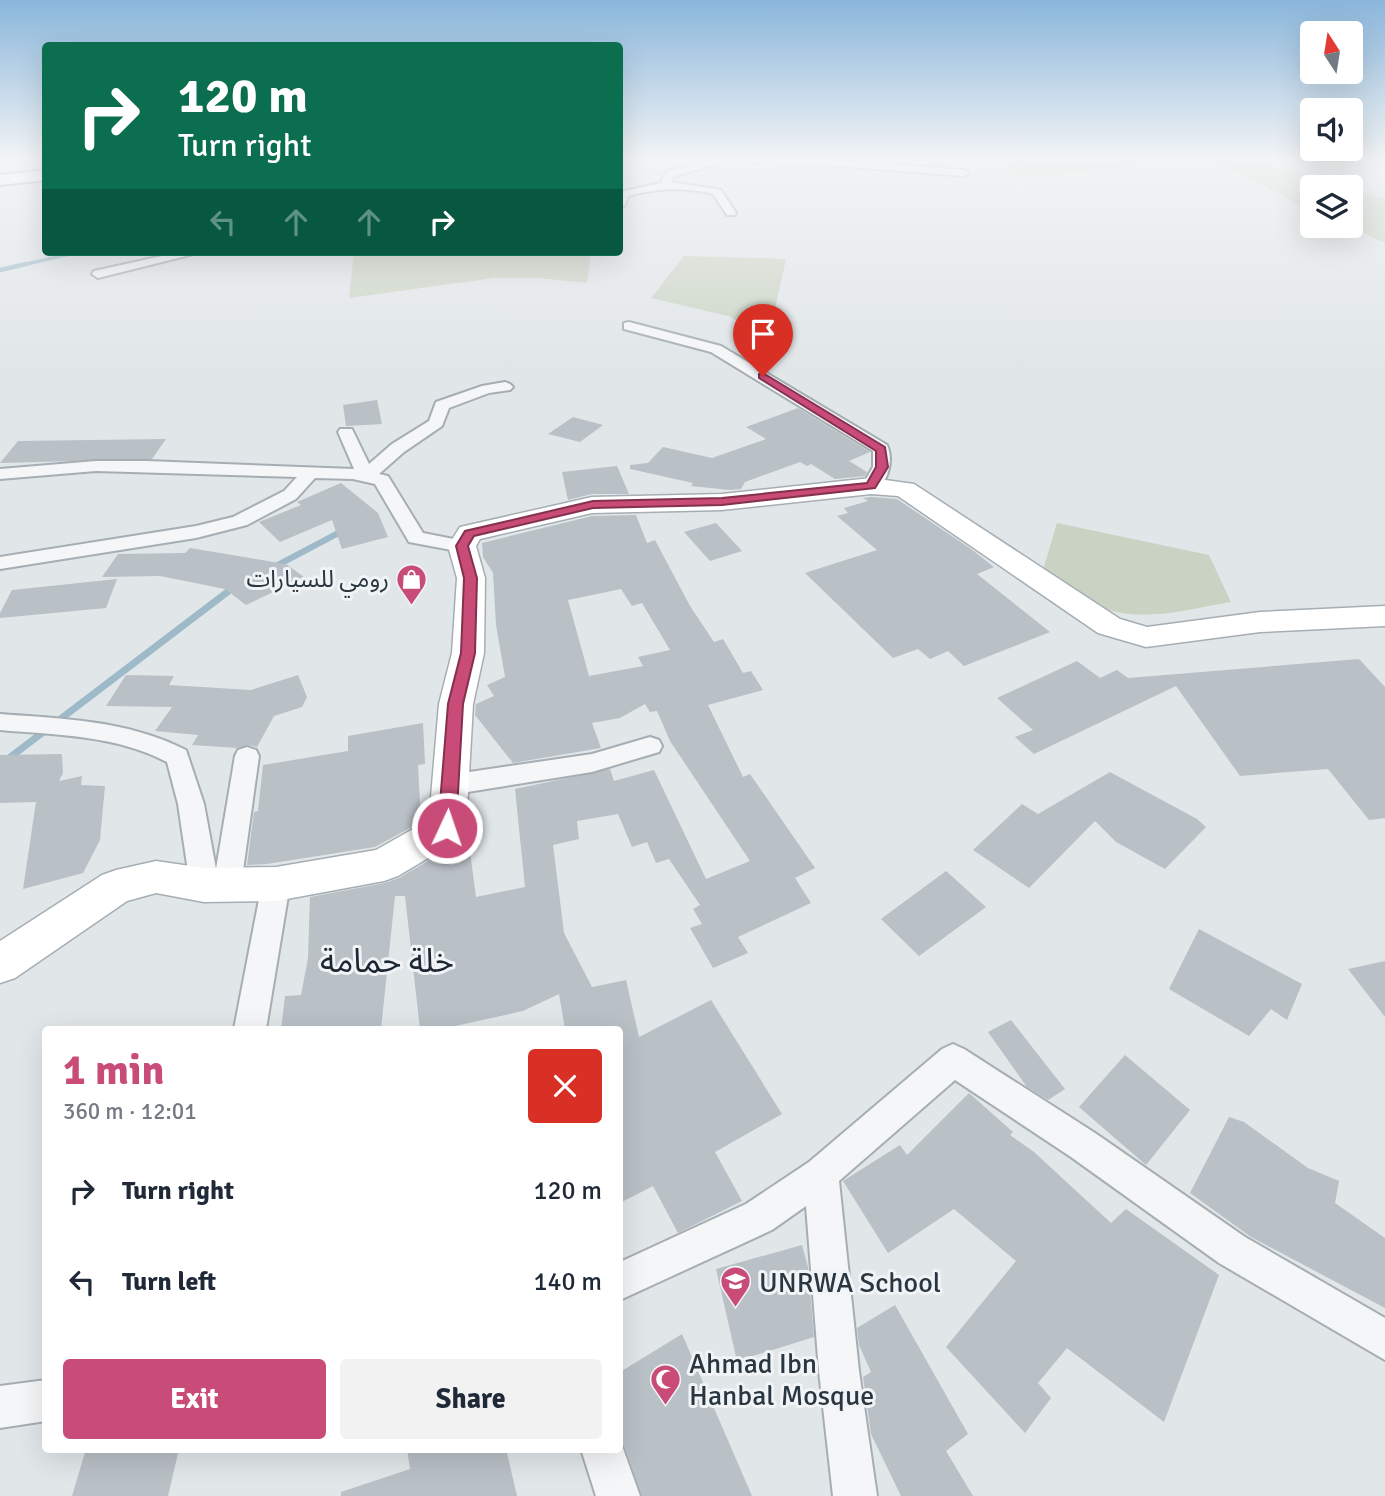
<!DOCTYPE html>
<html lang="en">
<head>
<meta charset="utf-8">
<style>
  body { margin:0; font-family:Signika,"Noto Sans Arabic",sans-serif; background:#f2f2f3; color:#1f2937; height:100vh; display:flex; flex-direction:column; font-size:26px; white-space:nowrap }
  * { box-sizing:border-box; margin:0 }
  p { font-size:23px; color:#747a83 }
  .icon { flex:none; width:38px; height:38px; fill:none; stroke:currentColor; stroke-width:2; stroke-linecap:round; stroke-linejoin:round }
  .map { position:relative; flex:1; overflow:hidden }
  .panel { position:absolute; left:42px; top:1026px; width:581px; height:427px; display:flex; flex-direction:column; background:#fff; border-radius:7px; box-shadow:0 7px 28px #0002 }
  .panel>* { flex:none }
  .hud { position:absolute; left:42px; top:42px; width:581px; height:214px; border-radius:7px; box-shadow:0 7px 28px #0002; background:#0b6e4f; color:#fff; overflow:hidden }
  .needle { width:46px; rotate:348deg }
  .controls { position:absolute; left:1300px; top:21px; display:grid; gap:14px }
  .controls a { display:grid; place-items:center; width:63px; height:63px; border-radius:7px; background:#fff; box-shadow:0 7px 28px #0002; font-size:35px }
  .pin { position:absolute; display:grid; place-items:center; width:60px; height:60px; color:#fff; margin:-72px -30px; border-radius:50% 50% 50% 0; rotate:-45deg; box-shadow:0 0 7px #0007 }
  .pin .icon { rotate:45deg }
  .me { position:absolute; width:77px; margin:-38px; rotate:3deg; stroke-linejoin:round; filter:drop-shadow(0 0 5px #0008) }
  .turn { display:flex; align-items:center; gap:24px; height:147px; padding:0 21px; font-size:32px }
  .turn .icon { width:91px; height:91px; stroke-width:2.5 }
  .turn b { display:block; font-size:49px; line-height:60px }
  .lanes { display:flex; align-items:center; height:66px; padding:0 21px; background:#0003; justify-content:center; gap:35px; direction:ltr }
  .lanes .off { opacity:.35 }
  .round { display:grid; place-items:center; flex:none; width:74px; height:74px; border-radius:7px; background:#f2f2f3 }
  .overview { display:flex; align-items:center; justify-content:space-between; height:119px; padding:0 21px }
  h1 { font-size:42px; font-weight:800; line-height:52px; color:#c94b77 }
  .button { display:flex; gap:14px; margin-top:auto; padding:14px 21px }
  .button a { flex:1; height:80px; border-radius:7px; background:#c94b77; color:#fff; font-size:28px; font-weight:800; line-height:80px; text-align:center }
  .button a+a { background:#f2f2f3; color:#1f2937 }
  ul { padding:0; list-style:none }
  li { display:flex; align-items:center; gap:21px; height:91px; padding:0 21px }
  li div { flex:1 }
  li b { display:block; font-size:26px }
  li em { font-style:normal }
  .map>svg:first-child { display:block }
  .green { fill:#cad3c3 }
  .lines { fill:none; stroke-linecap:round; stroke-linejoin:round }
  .stream-far3 { stroke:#9ebac8; stroke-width:3.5 }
  .stream-far2 { stroke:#9ebac8; stroke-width:4.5 }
  .stream-far1 { stroke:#9ebac8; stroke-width:6 }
  .stream { stroke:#9ebac8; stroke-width:7 }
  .building { fill:#b9c0c6; fill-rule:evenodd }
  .street-casing { stroke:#a6aeb3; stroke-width:4 }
  .secondary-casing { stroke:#a6aeb3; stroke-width:3 }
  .highway-casing { stroke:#89969f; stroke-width:4 }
  .street { fill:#f4f6f8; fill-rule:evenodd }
  .secondary { fill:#fff; fill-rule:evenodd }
  .highway { fill:#fff; fill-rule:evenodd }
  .route { fill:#c94b77; stroke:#83314d; stroke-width:2 }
  .labels { text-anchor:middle; stroke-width:6; stroke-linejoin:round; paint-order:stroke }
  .poi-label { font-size:24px; fill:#2a3740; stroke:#f1f4f7; text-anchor:end }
  .near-poi-label { font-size:28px; fill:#2a3740; stroke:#f1f4f7; text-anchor:start }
  .near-quarter-label { font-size:33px; fill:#1c2731; stroke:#f1f4f7 }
</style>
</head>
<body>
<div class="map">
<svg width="1385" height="1496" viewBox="0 0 1385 1496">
  <rect width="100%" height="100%" fill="#e1e6e9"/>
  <g class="green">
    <path d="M1005 157H1244L1344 187H1312V213C1287 199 1246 172 1217 165 1204 162 1199 169 1185 161L1021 178 1005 168Z"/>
    <polygon points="1351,189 1385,199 1385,243 1353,228 1340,226 1351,226"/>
    <polygon points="354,252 591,252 587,283 539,278 494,278 349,298"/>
    <polygon points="684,256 786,259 769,336 728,316 651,298"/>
    <path d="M1057 523 1209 555 1231 602C1183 610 1139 625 1092 604 1075 596 1059 581 1043 570Z"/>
  </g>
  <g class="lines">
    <g class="stream-far3">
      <polyline points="1368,157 1385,162"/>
      <polyline points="18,266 78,252"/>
    </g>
    <polyline class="stream-far2" points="0,270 26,264"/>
    <polyline class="stream-far1" points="274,567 346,529"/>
    <polyline class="stream" points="0,765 234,587"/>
  </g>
  <g class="building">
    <polygon points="377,400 382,424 346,426 343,405"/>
    <polygon points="798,408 870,452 849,461 867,472 865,476 835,479 811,464 807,466 800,462 745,482 741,489 730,490 691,486 693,483 630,469 630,465 648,463 663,447 712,458 766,439 746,427"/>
    <polygon points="573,417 603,425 580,442 548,434"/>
    <polygon points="166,439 152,459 0,463 18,441"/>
    <polygon points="617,466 629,494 592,494 568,500 562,472"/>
    <polygon points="341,483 378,513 388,537 342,549 332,520 280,542 259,522 301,505 297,502"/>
    <polygon points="871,497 897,499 971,549 994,567 977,574 1050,632 964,666 948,651 930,659 918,649 893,658 805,573 877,550 837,516 848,513 844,508 868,501 863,498"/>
    <path d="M636 515 647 543 655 540 690 606 714 642 723 639 743 673 751 671 763 690 708 705 743 777 750 774 815 868 795 878 811 903 738 937 748 953 713 968 690 928 702 924 693 909 700 905 669 859 656 863 647 842 632 847 618 814 577 821 579 839 553 845 564 933 592 987 626 980 639 1037 711 1000 782 1114 715 1152 742 1201 678 1233 653 1186 620 1203V1029H565L559 994 523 1011 442 1029H420L405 896H395L381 1029H281L285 996 301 995 308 958 310 897 385 883 399 878 433 858 470 852 476 897 525 887 515 789 610 769 614 781 654 770 706 879 750 861 670 741 657 711 650 712 645 704 620 718 592 723 601 748 513 763 475 715 476 704 494 696 487 685 505 677 496 625 493 573 483 557 482 543 592 516ZM621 589 632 606 642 603 670 650 638 657 643 666 589 676 568 600Z"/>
    <polygon points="716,523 742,551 710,561 684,532"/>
    <polygon points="190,548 286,564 304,577 246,605 225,589 160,576 102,577 118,554 185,553"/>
    <polygon points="117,579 106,608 0,618 0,613 12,590"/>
    <polygon points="1359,659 1385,687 1385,818 1369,820 1328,769 1240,776 1176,686 1034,754 1015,737 1033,730 997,698 1077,661 1100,678 1117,670 1128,678"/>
    <polygon points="126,675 174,676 169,685 251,690 298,675 307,697 302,707 274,716 257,747 248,745 237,748 192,745 198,735 155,731 172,707 106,706"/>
    <polygon points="423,723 425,764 418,765 421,822 375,847 267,864 247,865 254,812 258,811 263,765 348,751 348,736"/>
    <polygon points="62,754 63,773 59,781 82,776 81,785 105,786 100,840 83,873 23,889 36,802 0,803 0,755"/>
    <polygon points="1110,772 1197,819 1206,827 1165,869 1116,842 1095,821 1029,888 973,850 1022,804 1038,814"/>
    <polygon points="946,871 986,907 919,956 881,919"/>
    <polygon points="1199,929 1302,984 1287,1020 1271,1009 1249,1036 1169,989"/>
    <polygon points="1385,961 1385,1017 1348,969"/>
    <polygon points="1011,1020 1065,1089 1048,1100 1027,1087 988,1032"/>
    <polygon points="1125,1055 1190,1110 1146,1165 1079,1107"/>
    <polygon points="969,1093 1013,1132 1010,1135 1034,1152 1111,1223 1126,1209 1219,1275 1164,1422 1067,1348 1038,1383 1051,1398 1025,1433 946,1347 1016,1261 954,1209 888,1253 843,1181 900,1145 907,1155"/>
    <polygon points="1229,1117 1244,1122 1308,1168 1339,1181 1335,1203 1385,1238 1385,1308 1251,1237 1190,1193"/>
    <polygon points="802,1245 808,1267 814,1337 737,1361 716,1269"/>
    <polygon points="895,1305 968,1434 946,1451 973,1496 901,1496 871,1434 863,1377 871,1372 859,1345 857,1328"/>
    <polygon points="682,1334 752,1496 642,1496 622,1439 620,1437 620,1372"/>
    <polygon points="86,1449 179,1449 168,1496 72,1496"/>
    <polygon points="407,1449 506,1449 517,1496 341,1496 341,1492 410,1469"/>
  </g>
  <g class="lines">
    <defs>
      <g id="street">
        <path d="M722 157 825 159 964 170 969 173 964 176 825 165 726 162 674 176 671 182 721 190 736 213 735 215H727L713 194C683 187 658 188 628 196L625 205 620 208V192L661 183 666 172Z"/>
        <polygon points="180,252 202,252 98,278 92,274 94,271"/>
        <path d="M629 322 721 346 887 445C894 460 888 487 871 491L862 486 873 467V451L711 352 624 329V323Z"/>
        <polygon points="505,382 510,384 513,387 510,390 489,393 449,408 442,426 404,452 379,474 388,476 423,533 469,542 472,546 469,550 462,552 409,542 375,484 353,479 315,478 296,499 247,525 196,538 0,569 0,557 196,526 233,517 284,491 297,477 96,471 0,479 0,469 96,461 147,461 354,469 338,432 340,429 352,429 369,464 392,444 429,421 436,402 482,386"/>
        <path d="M0 714C65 719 126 720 186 750L204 804 216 869 235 756 238 750 247 747 256 750 259 756 241 885 237 893 227 897 216 890 204 897 194 893 190 885 178 804 167 762C115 735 57 735 0 730Z"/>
        <polygon points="650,737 659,740 662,746 659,752 592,772 449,795 440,792 436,785 440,778 449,775 592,754"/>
        <polygon points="276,872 286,876 290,884 266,1029 234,1029 262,884 266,876"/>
        <polygon points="953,1044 964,1049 1095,1133 1245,1237 1385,1318 1385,1360 1219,1263 1071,1157 955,1080 839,1181 859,1371 877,1496 833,1496 819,1371 806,1206 772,1230 620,1300 620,1262 746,1204 809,1162 942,1049"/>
        <polygon points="46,1380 46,1421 0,1428 0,1386"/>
        <polygon points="620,1440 640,1496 596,1496 581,1449 620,1449"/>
      </g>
      <polygon id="secondary" points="871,478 914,484 1120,619 1147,627 1260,612 1385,606 1385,626 1260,632 1146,647 1098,633 898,496 871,494 722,510 592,513 480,539 476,546 485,578 484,653 473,704 466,828 460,839 398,876 384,881 276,901 204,902 156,893 127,901 15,978 0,983 0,941 102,875 116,870 156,861 204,868 276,867 376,850 429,820 439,704 452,653 457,578 448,546 460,527 592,497 722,494"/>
      <polygon id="highway" points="46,170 46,180 0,185 0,175"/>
    </defs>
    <use href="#street" class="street-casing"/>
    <use href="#secondary" class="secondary-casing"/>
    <use href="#highway" class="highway-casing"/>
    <use href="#street" class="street"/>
    <use href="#secondary" class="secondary"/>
    <use href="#highway" class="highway"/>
  </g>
  <linearGradient id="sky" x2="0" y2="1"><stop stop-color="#8ab6db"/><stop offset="0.43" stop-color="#f2f4f5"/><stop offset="1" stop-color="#f2f4f5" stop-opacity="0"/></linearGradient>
  <rect width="1385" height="367" fill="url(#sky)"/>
  <polygon class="route" points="763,373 885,447 888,467 875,488 722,505 593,508 474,536 468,546 477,578 475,653 463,704 456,828 453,833 441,833 438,828 448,704 461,653 464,578 456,546 465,531 593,501 722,498 867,483 876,467 876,451 759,378 759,374"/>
  <defs>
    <symbol id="shop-pin" viewBox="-11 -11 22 30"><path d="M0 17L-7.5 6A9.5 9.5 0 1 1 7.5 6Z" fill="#c94b77" stroke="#f1f4f7"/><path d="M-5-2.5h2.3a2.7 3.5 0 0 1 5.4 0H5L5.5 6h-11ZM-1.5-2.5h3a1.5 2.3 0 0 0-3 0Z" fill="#fff"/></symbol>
    <symbol id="school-pin" viewBox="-11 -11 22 30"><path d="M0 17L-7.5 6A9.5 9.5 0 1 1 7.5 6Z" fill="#c94b77" stroke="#f1f4f7"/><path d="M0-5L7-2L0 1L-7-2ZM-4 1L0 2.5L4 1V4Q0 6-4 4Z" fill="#fff"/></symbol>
    <symbol id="mosque-pin" viewBox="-11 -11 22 30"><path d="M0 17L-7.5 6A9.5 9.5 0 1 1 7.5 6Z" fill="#c94b77" stroke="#f1f4f7"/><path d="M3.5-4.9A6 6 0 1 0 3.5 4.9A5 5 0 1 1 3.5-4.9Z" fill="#fff"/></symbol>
  </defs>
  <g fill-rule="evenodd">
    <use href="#shop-pin" x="394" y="562" width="35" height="47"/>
    <use href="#school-pin" x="718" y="1264" width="35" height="47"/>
    <use href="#mosque-pin" x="648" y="1362" width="35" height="47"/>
  </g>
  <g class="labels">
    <g class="poi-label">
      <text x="389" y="587">رومي للسيارات</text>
    </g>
    <g class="near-poi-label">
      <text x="759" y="1292">UNRWA School</text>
      <text x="689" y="1373">Ahmad Ibn<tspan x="689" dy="32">Hanbal Mosque</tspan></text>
    </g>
    <g class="near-quarter-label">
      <text x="387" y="972">خلة حمامة</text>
    </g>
  </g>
</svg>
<div class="controls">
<a><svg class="needle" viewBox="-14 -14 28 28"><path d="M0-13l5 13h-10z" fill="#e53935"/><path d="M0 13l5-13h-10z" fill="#747a83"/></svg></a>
<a><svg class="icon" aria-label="sound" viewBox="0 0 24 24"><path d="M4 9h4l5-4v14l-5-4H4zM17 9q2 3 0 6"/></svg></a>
<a><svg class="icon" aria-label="layers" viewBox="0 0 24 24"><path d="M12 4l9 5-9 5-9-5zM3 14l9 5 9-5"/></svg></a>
</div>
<div class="pin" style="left:763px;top:376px;background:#d93025"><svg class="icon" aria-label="arrive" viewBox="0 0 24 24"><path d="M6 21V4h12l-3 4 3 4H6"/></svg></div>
<svg class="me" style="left:447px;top:828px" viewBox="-20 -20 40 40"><circle r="17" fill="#c94b77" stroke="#fff" stroke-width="3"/><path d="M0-11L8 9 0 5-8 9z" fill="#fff"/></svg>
<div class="hud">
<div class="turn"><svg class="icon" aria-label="right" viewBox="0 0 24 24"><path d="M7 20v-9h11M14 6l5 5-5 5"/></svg><div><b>120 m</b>Turn right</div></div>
<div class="lanes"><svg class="icon off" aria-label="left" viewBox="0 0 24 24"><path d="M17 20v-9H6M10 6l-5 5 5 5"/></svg><svg class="icon off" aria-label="ahead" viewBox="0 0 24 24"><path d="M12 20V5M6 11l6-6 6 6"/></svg><svg class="icon off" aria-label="ahead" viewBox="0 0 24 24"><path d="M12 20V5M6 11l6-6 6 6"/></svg><svg class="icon" aria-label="right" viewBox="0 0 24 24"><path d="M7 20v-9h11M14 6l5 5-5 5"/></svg></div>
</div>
<section class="panel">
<div class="overview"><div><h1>1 min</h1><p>360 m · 12:01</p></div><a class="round" style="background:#d93025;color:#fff"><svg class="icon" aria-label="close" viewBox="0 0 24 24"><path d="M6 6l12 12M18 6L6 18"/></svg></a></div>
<ul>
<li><svg class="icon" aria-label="right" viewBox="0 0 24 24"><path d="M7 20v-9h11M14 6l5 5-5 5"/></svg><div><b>Turn right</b></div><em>120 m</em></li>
<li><svg class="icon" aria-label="left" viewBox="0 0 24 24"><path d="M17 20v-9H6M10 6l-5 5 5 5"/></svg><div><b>Turn left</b></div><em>140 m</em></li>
</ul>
<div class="button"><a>Exit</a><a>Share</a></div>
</section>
</div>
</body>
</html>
